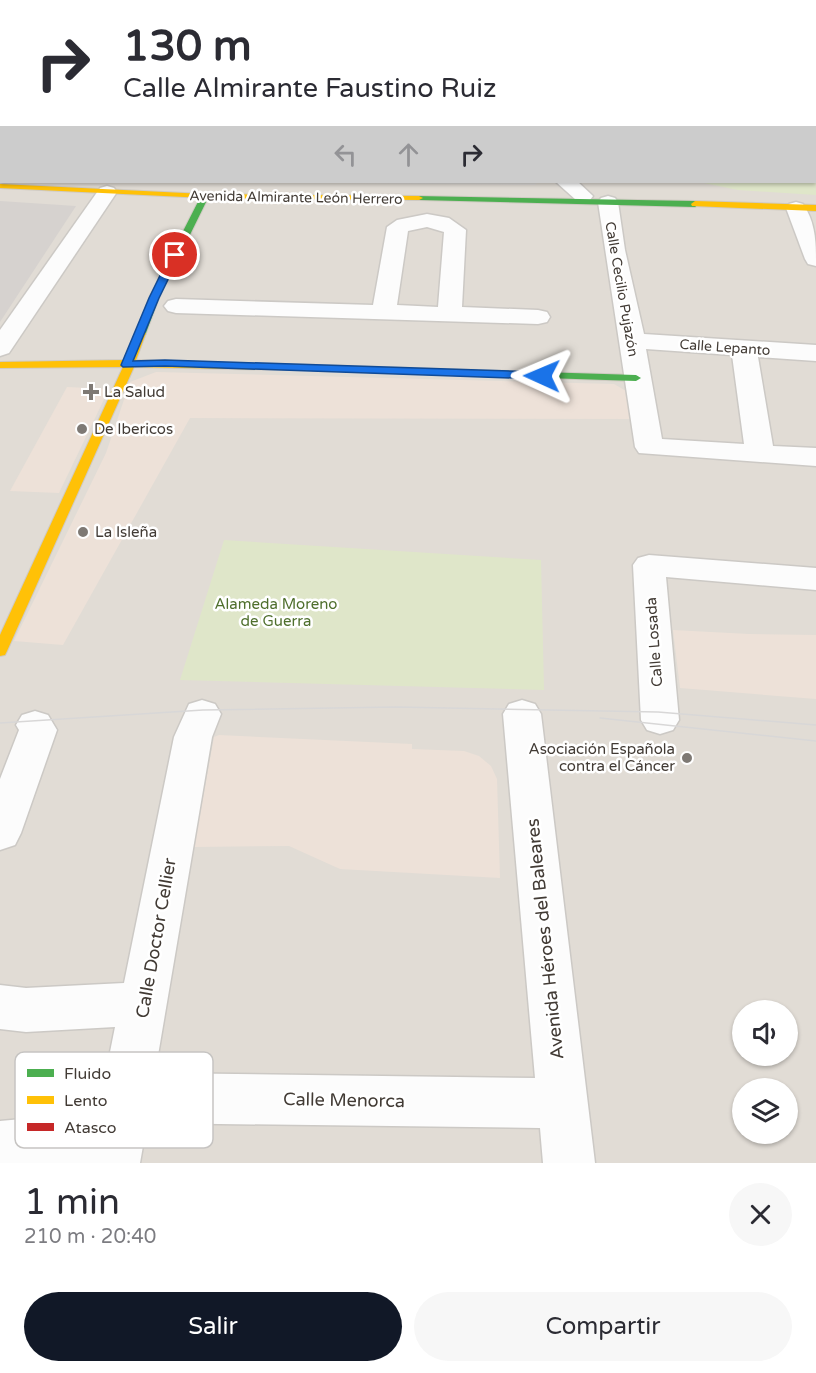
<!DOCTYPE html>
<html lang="es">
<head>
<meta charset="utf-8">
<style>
  body { margin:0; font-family:"Varela Round",sans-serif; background:#f7f7f7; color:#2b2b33; height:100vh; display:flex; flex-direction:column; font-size:22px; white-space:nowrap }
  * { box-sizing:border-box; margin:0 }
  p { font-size:20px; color:#7c7c81 }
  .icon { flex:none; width:33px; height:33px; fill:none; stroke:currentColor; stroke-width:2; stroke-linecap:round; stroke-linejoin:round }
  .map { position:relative; height:1163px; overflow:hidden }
  .drawer { display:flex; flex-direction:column; background:#fff; flex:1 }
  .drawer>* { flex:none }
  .guide { position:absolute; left:0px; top:0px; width:816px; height:183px; box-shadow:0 2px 4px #0004; background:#fff; color:#2b2b33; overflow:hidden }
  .buttons { position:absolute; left:732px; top:1000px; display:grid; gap:12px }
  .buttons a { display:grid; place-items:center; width:66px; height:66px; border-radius:50%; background:#fff; box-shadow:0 2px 4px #0004; font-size:30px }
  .pin { position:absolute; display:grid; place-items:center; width:51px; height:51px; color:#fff; margin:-26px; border:3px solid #fff; border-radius:50%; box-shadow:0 2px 6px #0007 }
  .me { position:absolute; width:66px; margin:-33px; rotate:271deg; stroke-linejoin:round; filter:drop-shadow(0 0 4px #0008) }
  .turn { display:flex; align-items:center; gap:21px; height:126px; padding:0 24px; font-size:27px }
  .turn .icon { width:78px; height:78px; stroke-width:2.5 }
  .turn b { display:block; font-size:42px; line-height:51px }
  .lanes { display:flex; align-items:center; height:57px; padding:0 24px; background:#0003; justify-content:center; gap:30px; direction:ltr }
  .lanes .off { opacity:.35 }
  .round { display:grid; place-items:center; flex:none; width:63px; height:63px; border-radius:32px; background:#f7f7f7 }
  .summary { display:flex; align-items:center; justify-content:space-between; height:102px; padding:0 24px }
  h1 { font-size:36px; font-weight:600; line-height:45px }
  .action { display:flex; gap:12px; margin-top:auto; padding:12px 24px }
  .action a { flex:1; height:69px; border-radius:36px; background:#111827; color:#fff; font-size:24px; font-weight:600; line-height:69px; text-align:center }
  .action a+a { background:#f7f7f7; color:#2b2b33 }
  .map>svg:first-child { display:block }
  .residential { fill:#e1dcd5; fill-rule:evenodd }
  .commercial { fill:#ede1d8 }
  .green { fill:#dfe6c9 }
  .parking { fill:#dfdcd9 }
  .building { fill:#d6d2cf }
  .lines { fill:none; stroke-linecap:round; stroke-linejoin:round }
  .street-casing { stroke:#ccc9c5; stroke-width:3 }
  .fast-casing { stroke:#cfcac2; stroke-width:2 }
  .slow-casing { stroke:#cfcac2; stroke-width:2 }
  .jam-casing { stroke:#cfcac2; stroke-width:2 }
  .street { fill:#fcfcfc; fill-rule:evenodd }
  .fast { fill:#4caf50; fill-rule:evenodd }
  .slow { fill:#ffc107; fill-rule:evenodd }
  .jam { fill:#c62828; fill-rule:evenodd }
  .tram { stroke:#d8d7d7; stroke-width:1.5 }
  .route { fill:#1a73e8; stroke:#114b97; stroke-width:1.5 }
  .poi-dot { fill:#7e7974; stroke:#fff; stroke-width:2 }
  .labels { text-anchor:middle; stroke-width:5; stroke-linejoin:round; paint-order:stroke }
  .far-street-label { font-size:14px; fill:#423b35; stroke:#fff }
  .poi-label { font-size:15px; fill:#423b35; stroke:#fff; text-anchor:start }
  .park-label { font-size:15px; fill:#4f6f2d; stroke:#fff }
  .street-label { font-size:15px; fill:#423b35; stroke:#fff }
  .near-street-label { font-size:18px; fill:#423b35; stroke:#fff }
  .key { fill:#fff; stroke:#c6c4c2; stroke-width:1.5 }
  .key-label { font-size:16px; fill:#423b35 }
</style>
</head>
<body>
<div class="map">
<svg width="816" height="1163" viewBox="0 0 816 1163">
  <rect width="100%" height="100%" fill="#eeebe8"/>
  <path class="residential" d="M0 0H816V1163H0ZM2 2H814V182H2ZM742 1011H788V1056H742ZM742 1089H788V1134H742Z"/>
  <g class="commercial">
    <polygon points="156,372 614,384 633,395 636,419 190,418 63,645 14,641 106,453 130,382"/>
    <polygon points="67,387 109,389 59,493 10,491"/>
    <polygon points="673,630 749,634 816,635 816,699 680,688"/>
    <polygon points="219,735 412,744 412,749 464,751 479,756 491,766 497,779 500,878 340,869 289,846 194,847 214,737"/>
  </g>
  <g class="green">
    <polygon points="814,118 816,195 738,190 699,182 814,182"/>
    <polygon points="224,540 541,560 544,690 180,680"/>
  </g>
  <polygon class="parking" points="247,182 538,182 535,185"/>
  <polygon class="building" points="0,201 76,206 0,322"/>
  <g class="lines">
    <defs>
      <g id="street">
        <polygon points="621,0 635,0 620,2"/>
        <rect x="814" y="18" width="2" height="8"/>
        <rect x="0" y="99" width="2" height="10"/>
        <polygon points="0,153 2,154 2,166 0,165"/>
        <polygon points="556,182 578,182 593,196 590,200 576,200"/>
        <polygon points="107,186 114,188 117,192 9,353 0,356 0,330 100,188"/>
        <path d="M608 196 615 198 618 202 625 250 644 334 816 345V361L758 357 773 446 816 448V466L639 453 635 447 598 202 601 198ZM646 349 732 355 744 444 662 439Z"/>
        <path d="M796 202 803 204C816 223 816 243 816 266L808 264 805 259 786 208 789 204Z"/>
        <path d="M427 214 449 218 466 230 462 307 538 310 547 312 550 317 547 322 538 324 176 313 168 311 164 306 168 301 176 299 373 305 387 227 397 220ZM427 227 444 232 438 307 397 305 408 231Z"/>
        <polygon points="649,555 816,568 816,590 666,577 679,720 673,730 660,734 647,730 641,720 633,565 638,558"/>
        <polygon points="202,700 215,704 221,714 212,737 155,1073 535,1078 503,714 509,704 522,700 535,704 541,714 595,1163 543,1163 540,1128 147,1123 140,1163 0,1163 0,1121 98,1112 115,1027 26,1032 0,1029 0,985 26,988 124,983 174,737 189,704"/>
        <polygon points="35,711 48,715 57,730 21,833 15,845 0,850 0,779 19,730 16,725 22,715"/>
      </g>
      <g id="fast">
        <rect x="814" y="63" width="2" height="4"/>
        <polygon points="202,194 209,196 159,298 146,333 145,335 137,335 136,333 149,298"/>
        <polygon points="416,196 695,201 699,204 695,207 419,200 416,200"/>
        <polygon points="287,364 636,375 641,378 636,381 283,369 283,365"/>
      </g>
      <g id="slow">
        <polygon points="0,184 205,194 419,196 423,198 419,200 205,198 0,188"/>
        <polygon points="695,201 816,205 816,211 692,206 691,204"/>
        <polygon points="141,330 146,333 136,360 287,364 292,367 287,370 134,367 7,651 5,655 0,656 0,635 123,367 0,368 0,362 125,360 136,333"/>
      </g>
      <polygon id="jam" points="714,0 720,0 713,2"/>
    </defs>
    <use href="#street" class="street-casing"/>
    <use href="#fast" class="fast-casing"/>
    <use href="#slow" class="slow-casing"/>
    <use href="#jam" class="jam-casing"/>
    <use href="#street" class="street"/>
    <use href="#fast" class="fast"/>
    <use href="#slow" class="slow"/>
    <use href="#jam" class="jam"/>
    <g class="tram">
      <polyline points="600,718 816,741"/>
      <polyline points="0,723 203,710 397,707 658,712 816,725"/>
    </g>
  </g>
  <polygon class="route" points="175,253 180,255 159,298 133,361 165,360 542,372 547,376 542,379 165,366 123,367 121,365 149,298 170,255"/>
  <g class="poi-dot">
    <path d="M88 383h6v6h6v6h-6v6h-6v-6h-6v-6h6z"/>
    <circle cx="82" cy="429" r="6"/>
    <circle cx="83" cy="532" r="6"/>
    <circle cx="687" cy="758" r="6"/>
  </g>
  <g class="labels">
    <g class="far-street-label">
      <text transform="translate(296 197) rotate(1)" y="5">Avenida Almirante León Herrero</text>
      <text transform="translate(622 289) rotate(80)" y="5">Calle Cecilio Pujazón</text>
      <text transform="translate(725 347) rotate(4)" y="5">Calle Lepanto</text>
    </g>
    <g class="poi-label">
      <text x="104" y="397">La Salud</text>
      <text x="94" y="434">De Ibericos</text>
      <text x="95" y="537">La Isleña</text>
      <text x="675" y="754" text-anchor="end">Asociación Española<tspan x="675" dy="17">contra el Cáncer</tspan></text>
    </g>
    <g class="park-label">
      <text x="276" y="609">Alameda Moreno<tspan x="276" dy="17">de Guerra</tspan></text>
    </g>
    <g class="street-label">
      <text transform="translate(654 642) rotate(-94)" y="5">Calle Losada</text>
    </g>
    <g class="near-street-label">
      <text transform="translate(156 938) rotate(-80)" y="6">Calle Doctor Cellier</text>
      <text transform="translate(545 939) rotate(-96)" y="6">Avenida Héroes del Baleares</text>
      <text transform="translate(344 1100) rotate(1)" y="6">Calle Menorca</text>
    </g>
  </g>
  <rect x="15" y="1052" width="198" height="96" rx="9" class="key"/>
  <rect x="27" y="1069" width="27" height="8" fill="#4caf50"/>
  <rect x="27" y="1096" width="27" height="8" fill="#ffc107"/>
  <rect x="27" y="1123" width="27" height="8" fill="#c62828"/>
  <g class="key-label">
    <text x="64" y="1079">Fluido</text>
    <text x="64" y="1106">Lento</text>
    <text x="64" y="1133">Atasco</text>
  </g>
</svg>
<div class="buttons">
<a><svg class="icon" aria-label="sound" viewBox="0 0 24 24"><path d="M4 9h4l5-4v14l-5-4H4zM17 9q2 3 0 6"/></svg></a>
<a><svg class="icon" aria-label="layers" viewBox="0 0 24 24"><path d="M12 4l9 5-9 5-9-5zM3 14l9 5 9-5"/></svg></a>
</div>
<div class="pin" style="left:175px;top:255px;background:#d93025"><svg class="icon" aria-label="arrive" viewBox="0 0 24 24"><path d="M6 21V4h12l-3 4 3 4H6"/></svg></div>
<svg class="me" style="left:542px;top:376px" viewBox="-20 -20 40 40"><path d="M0-17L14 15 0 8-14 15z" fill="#1a73e8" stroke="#fff" stroke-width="4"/></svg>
<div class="guide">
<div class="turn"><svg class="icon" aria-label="right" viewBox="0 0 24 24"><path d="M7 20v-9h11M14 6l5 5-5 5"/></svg><div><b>130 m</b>Calle Almirante Faustino Ruiz</div></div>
<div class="lanes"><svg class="icon off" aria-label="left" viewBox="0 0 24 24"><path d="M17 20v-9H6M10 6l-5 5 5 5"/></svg><svg class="icon off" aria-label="ahead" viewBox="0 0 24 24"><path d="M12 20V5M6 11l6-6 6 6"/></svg><svg class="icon" aria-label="right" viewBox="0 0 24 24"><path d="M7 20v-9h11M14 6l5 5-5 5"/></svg></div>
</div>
</div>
<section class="drawer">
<div class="summary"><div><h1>1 min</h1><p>210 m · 20:40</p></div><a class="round"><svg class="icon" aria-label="close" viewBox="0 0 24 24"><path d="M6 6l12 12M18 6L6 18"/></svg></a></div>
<div class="action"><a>Salir</a><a>Compartir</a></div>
</section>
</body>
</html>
